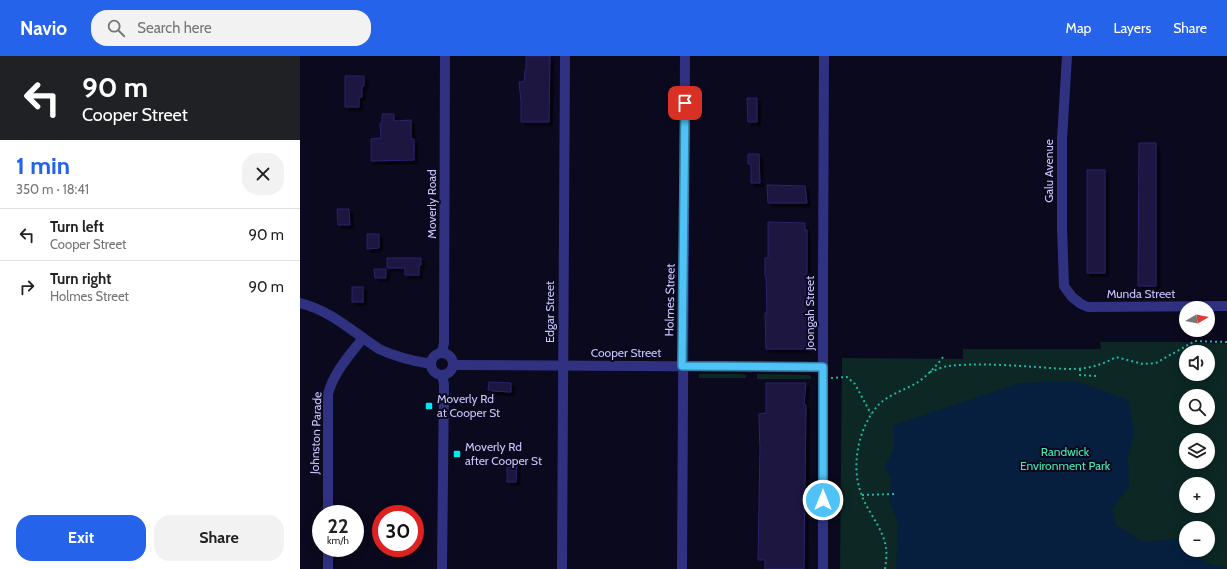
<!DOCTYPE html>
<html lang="en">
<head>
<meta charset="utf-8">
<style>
  body { margin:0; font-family:Cabin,sans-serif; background:#f2f2f2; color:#222; height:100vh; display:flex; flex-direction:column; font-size:15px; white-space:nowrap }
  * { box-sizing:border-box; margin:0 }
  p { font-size:13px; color:#767676 }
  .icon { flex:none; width:22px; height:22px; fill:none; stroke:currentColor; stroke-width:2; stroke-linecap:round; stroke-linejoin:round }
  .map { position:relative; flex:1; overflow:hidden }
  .details { display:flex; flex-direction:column; background:#fff; width:300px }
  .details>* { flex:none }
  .top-card { background:#202124; color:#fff; overflow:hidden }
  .needle { width:26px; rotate:81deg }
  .fabs { position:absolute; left:879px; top:245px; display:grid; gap:8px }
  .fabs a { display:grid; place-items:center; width:36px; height:36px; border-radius:50%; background:#fff; box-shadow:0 2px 10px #0003; font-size:20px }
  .speed { position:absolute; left:12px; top:449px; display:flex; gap:8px; font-size:20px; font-weight:700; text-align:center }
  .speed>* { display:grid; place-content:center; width:52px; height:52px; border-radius:50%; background:#fff; box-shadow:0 2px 10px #0003; line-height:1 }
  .speed small { font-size:10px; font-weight:400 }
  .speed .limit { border:6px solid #d22; background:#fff; color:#111 }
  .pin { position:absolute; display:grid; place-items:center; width:34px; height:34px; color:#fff; margin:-17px; border-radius:8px; box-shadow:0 2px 6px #0006 }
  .me { position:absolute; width:44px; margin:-22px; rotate:0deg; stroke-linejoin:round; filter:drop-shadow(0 0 3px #0008) }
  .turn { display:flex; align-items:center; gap:14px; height:84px; padding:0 16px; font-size:18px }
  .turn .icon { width:52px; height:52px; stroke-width:2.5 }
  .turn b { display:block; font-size:28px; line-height:34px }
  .round { display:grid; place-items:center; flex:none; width:42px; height:42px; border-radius:16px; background:#f2f2f2 }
  .headline { display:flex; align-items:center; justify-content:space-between; height:68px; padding:0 16px }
  h1 { font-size:24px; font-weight:700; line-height:30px; color:#2563eb }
  .button { display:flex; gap:8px; margin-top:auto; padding:8px 16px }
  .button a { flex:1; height:46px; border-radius:16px; background:#2563eb; color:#fff; font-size:16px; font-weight:700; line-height:46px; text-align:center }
  .button a+a { background:#f2f2f2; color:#222 }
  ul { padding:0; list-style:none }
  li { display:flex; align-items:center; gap:12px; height:52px; padding:0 16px; border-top:1px solid #e0e0e0 }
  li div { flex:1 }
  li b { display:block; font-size:15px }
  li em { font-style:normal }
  header { display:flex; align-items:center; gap:24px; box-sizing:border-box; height:56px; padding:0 20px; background:#2563eb; color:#fff }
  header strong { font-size:19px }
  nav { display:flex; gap:22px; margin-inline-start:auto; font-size:14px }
  .search { width:280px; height:36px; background:#f2f2f2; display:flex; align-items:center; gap:10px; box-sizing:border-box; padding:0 14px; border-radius:16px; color:#767676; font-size:15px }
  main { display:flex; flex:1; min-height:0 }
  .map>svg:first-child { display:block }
  .green { fill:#0c2724; fill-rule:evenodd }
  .water { fill:#061f3f }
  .building { fill:#1a1440; stroke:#2d236e; filter:url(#shadow) }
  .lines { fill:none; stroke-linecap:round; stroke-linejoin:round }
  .path { stroke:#21b7a4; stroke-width:2; stroke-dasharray:2 3; stroke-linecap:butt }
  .minor { stroke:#303281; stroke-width:10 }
  .tertiary { stroke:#303281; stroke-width:10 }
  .route-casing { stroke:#337fa1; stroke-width:10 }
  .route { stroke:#4fc3f7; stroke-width:7 }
  .poi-dot { fill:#00e9f0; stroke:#0b091d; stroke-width:1.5 }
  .labels { text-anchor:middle; stroke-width:4; stroke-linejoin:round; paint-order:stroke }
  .street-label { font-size:12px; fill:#c8c5ff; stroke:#0b091d }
  .poi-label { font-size:12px; fill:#c8c5ff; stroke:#0b091d; text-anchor:start }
  .park-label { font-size:12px; fill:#47eab6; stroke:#0b091d }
</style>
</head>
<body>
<header>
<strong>Navio</strong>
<div class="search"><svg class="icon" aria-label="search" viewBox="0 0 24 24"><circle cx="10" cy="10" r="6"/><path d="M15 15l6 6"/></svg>Search here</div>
<nav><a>Map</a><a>Layers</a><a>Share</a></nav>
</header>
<main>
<section class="details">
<div class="top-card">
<div class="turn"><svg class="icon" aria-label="left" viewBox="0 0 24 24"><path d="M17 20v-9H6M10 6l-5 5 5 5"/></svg><div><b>90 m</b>Cooper Street</div></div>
</div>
<div class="headline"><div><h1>1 min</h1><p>350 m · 18:41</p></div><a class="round"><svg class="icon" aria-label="close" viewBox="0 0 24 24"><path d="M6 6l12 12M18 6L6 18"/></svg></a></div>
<ul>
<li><svg class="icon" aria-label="left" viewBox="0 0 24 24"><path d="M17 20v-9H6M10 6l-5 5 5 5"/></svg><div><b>Turn left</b><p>Cooper Street</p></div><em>90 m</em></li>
<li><svg class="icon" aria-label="right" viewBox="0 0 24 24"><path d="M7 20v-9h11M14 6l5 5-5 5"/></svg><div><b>Turn right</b><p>Holmes Street</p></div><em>90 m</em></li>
</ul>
<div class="button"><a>Exit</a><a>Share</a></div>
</section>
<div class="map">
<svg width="927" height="513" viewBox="0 0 927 513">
  <defs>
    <filter id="shadow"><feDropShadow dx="3.5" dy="3.5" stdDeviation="0" flood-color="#0009"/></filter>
  </defs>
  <rect width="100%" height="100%" fill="#0b091d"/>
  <g class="green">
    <path d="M800 286H882L927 288V513H540L542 302 663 303V293H801ZM886 296H908V318H886ZM886 340H908V362H886ZM886 384H908V406H886ZM886 428H908V450H886ZM886 472H908V494H886Z"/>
    <polygon points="399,318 441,318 446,319 446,322 399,322"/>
    <polygon points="457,318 509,319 511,320 511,323 457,323"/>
  </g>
  <polygon class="water" points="775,325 828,344 834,376 828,401 829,431 812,453 816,469 844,486 877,483 886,491 886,494 890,494 906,507 927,511 927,513 596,513 598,468 589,443 591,424 585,410 594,394 594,369 720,327"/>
  <g class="building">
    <polygon points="226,0 250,0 249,66 221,66 221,45 219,26 224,26 225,14 226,14"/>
    <polygon points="45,20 64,20 64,30 62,30 62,41 59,41 59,51 45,51"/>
    <polygon points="447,42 457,42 457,66 448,66"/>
    <polygon points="82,58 94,58 94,65 111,64 111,83 114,83 114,104 71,105 71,83 81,82 80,67 82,67"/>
    <polygon points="839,87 856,87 856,230 838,230"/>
    <polygon points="448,98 459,98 460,127 451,127 451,108 448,108"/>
    <rect x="787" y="114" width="18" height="103"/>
    <polygon points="467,129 505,130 507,147 468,147"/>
    <polygon points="37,153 49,153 50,169 38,169"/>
    <polygon points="468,166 505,167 505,174 507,174 507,211 506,239 507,293 466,293 465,257 467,257 466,220 465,220 465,202 468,202"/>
    <polygon points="67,178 79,178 79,192 67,193"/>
    <polygon points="87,202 121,202 121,209 119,209 119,219 105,219 105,212 87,212"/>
    <polygon points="74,213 86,213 86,222 75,222"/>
    <rect x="52" y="231" width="11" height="15"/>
    <polygon points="189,326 211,327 211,336 192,335 192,334 188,334"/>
    <polygon points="466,327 506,327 504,349 506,349 504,513 465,513 465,504 458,504 460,392 459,366 459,358 466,357"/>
    <polygon points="207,404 217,404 216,426 207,426"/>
  </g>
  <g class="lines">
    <g class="path">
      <polyline points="780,313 780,319 796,320"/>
      <path d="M630 316C636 314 642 311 648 310 676 307 707 309 736 311 767 313 788 317 816 301L843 308 856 307 895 285 927 286"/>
      <polyline points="531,322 547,321 555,328 571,358"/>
      <polyline points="562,439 594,438"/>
      <path d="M585 513C586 506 587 498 586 492 583 471 567 456 561 437 551 410 558 375 575 353 585 339 604 335 618 326 628 319 636 310 644 300"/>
    </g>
    <g class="minor">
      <polyline points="767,0 762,83 762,171 764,230 772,241 781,248 788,251 927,250"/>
      <polyline points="154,309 523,311"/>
      <path d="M28 458V338C34 316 49 300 63 282"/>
      <polyline points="28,492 28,513"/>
      <polyline points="262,513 265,0"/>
      <polyline points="382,513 385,0"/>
      <polyline points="523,513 523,226 524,0"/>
    </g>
    <g class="tertiary">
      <path d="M0 247C30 254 53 276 79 293 96 301 112 305 131 308"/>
      <polyline points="142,296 144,287 145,0"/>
      <circle cx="142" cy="308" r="11"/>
      <polyline points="142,513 144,328 142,319"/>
    </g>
  </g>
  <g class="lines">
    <defs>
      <polyline id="route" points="385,47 382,310 523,311 523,444"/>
    </defs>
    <use href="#route" class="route-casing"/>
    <use href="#route" class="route"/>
  </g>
  <g class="poi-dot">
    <rect x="125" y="346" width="8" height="8" rx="2"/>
    <rect x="153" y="394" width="8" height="8" rx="2"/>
  </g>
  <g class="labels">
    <g class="street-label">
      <text transform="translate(749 115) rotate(-90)" y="4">Galu Avenue</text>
      <text transform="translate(132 148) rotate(-90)" y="4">Moverly Road</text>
      <text x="841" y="242">Munda Street</text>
      <text transform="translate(370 244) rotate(-89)" y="4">Holmes Street</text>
      <text transform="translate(250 256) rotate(-90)" y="4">Edgar Street</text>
      <text transform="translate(510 257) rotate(-90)" y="4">Joongah Street</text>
      <text x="326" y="301">Cooper Street</text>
      <text transform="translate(16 377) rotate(-88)" y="4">Johnston Parade</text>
    </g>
    <g class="poi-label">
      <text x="137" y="347">Moverly Rd<tspan x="137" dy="14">at Cooper St</tspan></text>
      <text x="165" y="395">Moverly Rd<tspan x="165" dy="14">after Cooper St</tspan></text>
    </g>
    <g class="park-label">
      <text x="765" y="400">Randwick<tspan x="765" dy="14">Environment Park</tspan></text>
    </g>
  </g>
</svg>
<div class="fabs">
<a><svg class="needle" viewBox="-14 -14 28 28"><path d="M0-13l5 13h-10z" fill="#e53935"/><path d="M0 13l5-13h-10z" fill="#767676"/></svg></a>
<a><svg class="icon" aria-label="sound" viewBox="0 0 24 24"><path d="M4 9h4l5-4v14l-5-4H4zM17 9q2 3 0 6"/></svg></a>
<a><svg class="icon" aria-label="search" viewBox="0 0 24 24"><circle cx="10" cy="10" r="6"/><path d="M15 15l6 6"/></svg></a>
<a><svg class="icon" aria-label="layers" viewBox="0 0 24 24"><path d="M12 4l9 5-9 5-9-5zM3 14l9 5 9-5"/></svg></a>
<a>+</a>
<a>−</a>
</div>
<div class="speed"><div>22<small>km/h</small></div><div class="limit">30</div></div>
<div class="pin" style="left:385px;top:47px;background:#d93025"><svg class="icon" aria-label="arrive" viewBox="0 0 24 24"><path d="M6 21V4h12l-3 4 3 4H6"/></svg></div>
<svg class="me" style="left:523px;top:444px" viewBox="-20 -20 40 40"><circle r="17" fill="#4fc3f7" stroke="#fff" stroke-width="3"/><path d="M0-11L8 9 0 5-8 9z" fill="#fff"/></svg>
</div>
</main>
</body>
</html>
